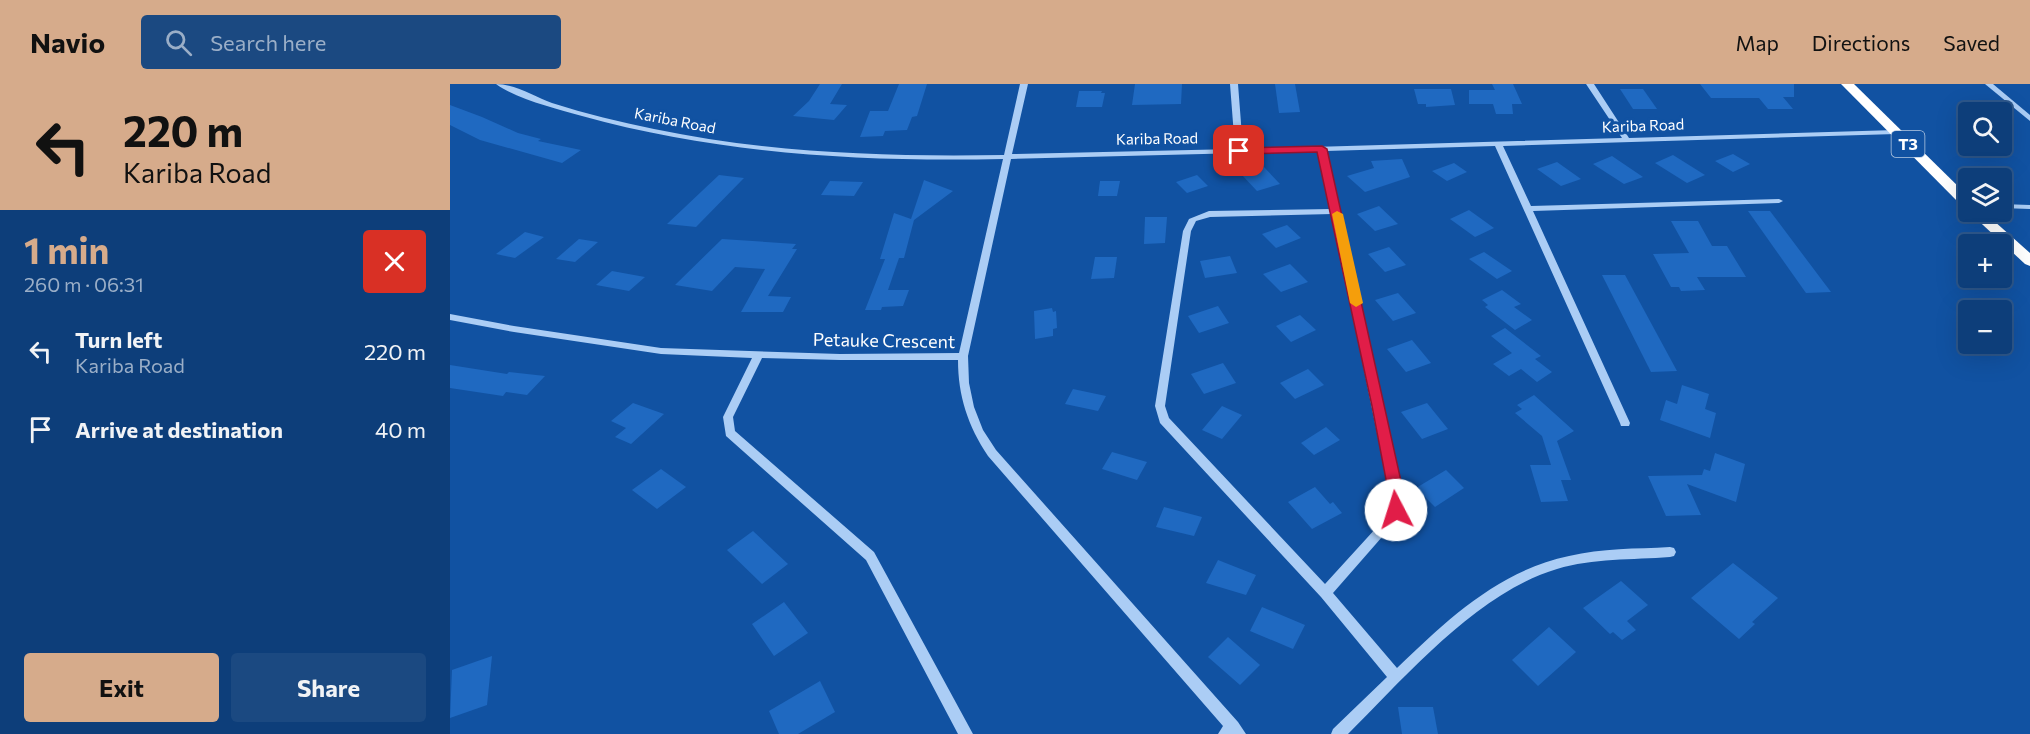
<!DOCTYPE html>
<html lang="en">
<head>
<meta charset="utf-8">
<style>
  body { margin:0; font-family:Commissioner,sans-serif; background:#1b4981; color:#f1f3f6; height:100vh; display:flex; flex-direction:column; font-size:22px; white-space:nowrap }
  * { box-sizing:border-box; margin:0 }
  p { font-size:20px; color:#9aaec7 }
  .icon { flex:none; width:33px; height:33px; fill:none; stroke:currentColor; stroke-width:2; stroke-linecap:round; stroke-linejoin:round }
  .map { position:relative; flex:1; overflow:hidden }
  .side { display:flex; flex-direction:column; background:#0d3e7a; width:450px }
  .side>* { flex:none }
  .banner { background:#d6ab8b; color:#111; overflow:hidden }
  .tools { position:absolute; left:1508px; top:18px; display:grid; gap:12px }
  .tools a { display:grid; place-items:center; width:54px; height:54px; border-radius:6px; background:#0d3e7a; box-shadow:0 6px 24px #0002,0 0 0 2px #2d578b; font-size:30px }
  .pin { position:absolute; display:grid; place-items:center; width:51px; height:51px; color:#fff; margin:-26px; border-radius:12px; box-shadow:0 3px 9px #0006 }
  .me { position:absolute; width:66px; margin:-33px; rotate:355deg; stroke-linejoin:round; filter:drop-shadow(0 0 4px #0008) }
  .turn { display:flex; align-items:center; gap:21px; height:126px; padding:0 24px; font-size:27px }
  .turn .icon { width:78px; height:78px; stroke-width:2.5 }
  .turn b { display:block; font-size:42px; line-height:51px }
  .round { display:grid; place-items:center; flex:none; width:63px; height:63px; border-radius:6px; background:#1b4981 }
  .head { display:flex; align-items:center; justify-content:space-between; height:102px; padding:0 24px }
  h1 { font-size:36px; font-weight:700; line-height:45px; color:#d6ab8b }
  .primary-button { display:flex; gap:12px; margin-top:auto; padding:12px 24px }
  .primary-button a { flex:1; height:69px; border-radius:6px; background:#d6ab8b; color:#111; font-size:24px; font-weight:700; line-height:69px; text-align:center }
  .primary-button a+a { background:#1b4981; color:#f1f3f6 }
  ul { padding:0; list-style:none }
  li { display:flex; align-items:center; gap:18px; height:78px; padding:0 24px }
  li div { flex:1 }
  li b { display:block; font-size:22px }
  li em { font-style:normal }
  header { display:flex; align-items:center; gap:36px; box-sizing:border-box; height:84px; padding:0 30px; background:#d6ab8b; color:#111 }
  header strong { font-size:28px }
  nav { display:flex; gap:33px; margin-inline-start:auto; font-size:21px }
  .search { width:420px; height:54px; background:#1b4981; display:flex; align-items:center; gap:15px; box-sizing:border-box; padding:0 21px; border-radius:6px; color:#9aaec7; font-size:22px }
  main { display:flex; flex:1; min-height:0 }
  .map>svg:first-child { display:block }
  .building { fill:#1f69c1 }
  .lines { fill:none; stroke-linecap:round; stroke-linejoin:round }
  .minor { fill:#abcdf5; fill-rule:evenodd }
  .highway { fill:#fff; fill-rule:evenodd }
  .route { fill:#e11d48; stroke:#92132f; stroke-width:1.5 }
  .slow { fill:#f59e0b }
  .labels { text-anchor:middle; stroke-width:6; stroke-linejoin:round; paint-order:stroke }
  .far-street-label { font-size:15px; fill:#fff; stroke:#1152a2 }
  .shield { fill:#1152a2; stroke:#b8cbe3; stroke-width:1.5 }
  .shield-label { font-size:16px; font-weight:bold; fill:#fff }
  .street-label { font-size:18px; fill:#fff; stroke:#1152a2 }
</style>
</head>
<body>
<header>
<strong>Navio</strong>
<div class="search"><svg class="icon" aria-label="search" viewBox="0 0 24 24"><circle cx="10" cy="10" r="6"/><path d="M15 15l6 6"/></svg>Search here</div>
<nav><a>Map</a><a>Directions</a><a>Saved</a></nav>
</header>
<main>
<section class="side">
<div class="banner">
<div class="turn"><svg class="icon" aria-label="left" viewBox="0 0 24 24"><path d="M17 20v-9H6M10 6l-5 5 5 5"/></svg><div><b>220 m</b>Kariba Road</div></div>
</div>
<div class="head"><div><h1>1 min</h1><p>260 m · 06:31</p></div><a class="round" style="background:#d93025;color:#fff"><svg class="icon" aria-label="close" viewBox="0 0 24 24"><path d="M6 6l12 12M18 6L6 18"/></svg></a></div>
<ul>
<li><svg class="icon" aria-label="left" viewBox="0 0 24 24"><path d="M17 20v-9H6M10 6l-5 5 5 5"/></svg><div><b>Turn left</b><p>Kariba Road</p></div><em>220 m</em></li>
<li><svg class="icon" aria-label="arrive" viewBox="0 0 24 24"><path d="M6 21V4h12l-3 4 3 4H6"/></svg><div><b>Arrive at destination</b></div><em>40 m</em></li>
</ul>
<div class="primary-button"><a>Exit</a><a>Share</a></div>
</section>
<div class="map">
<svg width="1580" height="650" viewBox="0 0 1580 650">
  <rect width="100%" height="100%" fill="#1152a2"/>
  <g class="building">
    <polygon points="370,0 392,0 380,20 397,21 384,36 343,32 359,17"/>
    <polygon points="449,0 477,0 467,32 462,33 457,46 435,47 433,52 410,53 420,27 438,27"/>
    <polygon points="685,0 732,0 731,20 682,21"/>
    <polygon points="825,0 845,0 850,28 829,29"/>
    <polygon points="1042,0 1063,0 1072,20 1062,20 1063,30 1046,30 1043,20 1019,20 1019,6 1045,6"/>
    <polygon points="1250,0 1344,0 1344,13 1333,13 1343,25 1318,25 1309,14 1261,14"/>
    <polygon points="964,5 1001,5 1005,21 976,23 976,20 968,20"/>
    <polygon points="1170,5 1193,5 1207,25 1183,25"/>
    <polygon points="629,7 652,7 651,9 655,9 652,23 626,23"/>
    <polygon points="0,21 32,33 68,49 91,55 88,57 131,66 112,79 30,56 0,41"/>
    <polygon points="1283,70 1300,80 1283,88 1265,77"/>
    <polygon points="1223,71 1255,91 1237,99 1205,79"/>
    <polygon points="1162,72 1193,93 1174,100 1143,80"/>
    <polygon points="952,75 960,93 915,108 897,92 924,84 921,77"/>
    <polygon points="1107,78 1131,95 1111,102 1087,85"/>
    <polygon points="1004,79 1017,88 997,97 982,87"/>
    <polygon points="814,83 830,100 807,107 791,90"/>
    <polygon points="269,91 294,94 246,143 217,140"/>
    <polygon points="747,91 758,102 737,109 726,98"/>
    <polygon points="474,96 503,107 464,136 454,174 449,174 438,206 459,206 453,222 432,223 431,226 415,226 435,175 430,175 444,129 461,135"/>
    <polygon points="380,97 413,98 404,112 371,111"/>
    <polygon points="650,97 670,97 667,112 648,112"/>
    <polygon points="929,122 948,140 925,147 907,130"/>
    <polygon points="1019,126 1044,144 1025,153 1000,135"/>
    <polygon points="1298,127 1320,127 1381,208 1356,209"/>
    <polygon points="695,133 717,133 715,159 694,160"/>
    <polygon points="1221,137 1248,137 1262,162 1277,162 1296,193 1247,193 1255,206 1231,207 1229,203 1221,203 1203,170 1239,169"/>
    <polygon points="837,141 851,154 826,164 812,150"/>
    <polygon points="75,148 94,153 65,174 46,170"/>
    <polygon points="129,155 148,158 125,178 106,175"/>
    <polygon points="272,155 346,160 342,165 347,165 318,212 341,213 333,228 291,228 315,185 285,183 262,207 225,201"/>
    <polygon points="939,163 956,181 935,188 918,170"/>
    <polygon points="1034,168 1062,187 1047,195 1019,175"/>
    <polygon points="780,172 787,189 755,194 750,177"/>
    <polygon points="645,173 667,173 664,194 641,195"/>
    <polygon points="840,180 858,198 831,208 813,190"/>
    <polygon points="162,187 195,193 179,207 146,201"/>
    <polygon points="1152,191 1175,191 1227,287 1201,288"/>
    <polygon points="1052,206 1071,220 1064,223 1082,236 1065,246 1035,223 1038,221 1032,216"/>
    <polygon points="948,209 966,229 943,237 925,216"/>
    <polygon points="768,222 779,239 749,249 738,232"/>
    <polygon points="602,224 603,228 606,227 607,244 603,245 603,252 585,255 584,227"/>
    <polygon points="850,231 866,246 841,258 826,242"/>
    <polygon points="1055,244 1091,272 1085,275 1102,288 1087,298 1071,285 1059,292 1043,280 1062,269 1041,252"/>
    <polygon points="962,256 981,279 956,288 937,265"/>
    <polygon points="773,279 786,299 754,310 741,290"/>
    <polygon points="0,281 57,290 59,288 95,292 77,311 56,308 53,312 0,304"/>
    <polygon points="858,285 874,301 845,315 830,299"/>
    <polygon points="1232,301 1259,310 1255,325 1266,329 1260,354 1210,336 1216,316 1227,320"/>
    <polygon points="623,305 656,312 648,327 615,320"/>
    <polygon points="1084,311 1124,347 1107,357 1121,396 1111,396 1118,417 1091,418 1080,381 1101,381 1092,352 1065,329 1072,325 1067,321"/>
    <polygon points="183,319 214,330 181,360 165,353 176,344 161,337"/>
    <polygon points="977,319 998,345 972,355 951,328"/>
    <polygon points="772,322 792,331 772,355 752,346"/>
    <polygon points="876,343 890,356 864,371 851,359"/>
    <polygon points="662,368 697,378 687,396 652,385"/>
    <polygon points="1265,369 1295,380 1286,418 1237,400 1251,431 1216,432 1198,392 1252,391 1254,385 1260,387"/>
    <polygon points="211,385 236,403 207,425 182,406"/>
    <polygon points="996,386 1014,404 985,423 966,404"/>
    <polygon points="865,403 880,420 883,418 892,429 862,445 838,418"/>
    <polygon points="714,423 752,433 744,452 706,443"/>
    <polygon points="303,447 338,480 312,500 277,466"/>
    <polygon points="768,476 806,491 796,511 756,499"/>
    <polygon points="1283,479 1328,514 1302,538 1305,540 1289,555 1241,514"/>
    <polygon points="1171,497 1198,521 1177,537 1186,546 1172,556 1163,548 1160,550 1133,524"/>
    <polygon points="334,518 358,549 324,572 302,540"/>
    <polygon points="812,523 855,541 843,565 800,547"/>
    <polygon points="1099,543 1126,568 1088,602 1062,576"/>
    <polygon points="778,553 810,581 790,601 758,573"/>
    <polygon points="42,572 37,621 0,634 2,586"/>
    <polygon points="370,597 385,628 348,650 329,650 319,627"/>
    <polygon points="948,623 983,623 988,650 952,650"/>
  </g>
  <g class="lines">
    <g class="minor">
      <path d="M46 0C65 0 85 13 102 19 136 30 170 38 204 45 319 69 437 73 554 71L570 0H578L562 70 785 65 780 0H788L793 65 1172 54 1136 0H1144L1179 54 1446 46 1450 48 1446 50 1053 62 1081 122 1329 115 1333 117 1329 119 1083 127 1180 339 1179 342H1171L1170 339 1045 62 876 67 889 125 891 127 890 129 953 417 946 437 883 509 947 584C997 536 1048 487 1119 472 1152 464 1186 465 1220 463L1224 464 1226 468 1224 472 1220 473C1182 476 1143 474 1107 485 1028 508 955 593 898 650H881L883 645 937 593 871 513 710 339 705 322 733 147 739 135 759 127 881 125 869 67 561 75 518 272 519 299 524 323 533 346 546 366 788 638 796 650H768L773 642 538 372C518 342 508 312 508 276H390L312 274 283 333 285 347 424 468 523 650H508L416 476 276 352 273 333 302 274 211 270 64 248 0 236V230L64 242 211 264 390 270 509 269 553 75C411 78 269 70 132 32 107 25 66 15 46 0ZM882 130 941 417 937 432 875 500 719 334 715 322 741 147 746 137 760 133Z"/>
      <polygon points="1535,0 1543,0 1580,31 1580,37"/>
      <polygon points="1551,120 1580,121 1580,125 1551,124"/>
    </g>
    <g class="highway">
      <polygon points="1391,0 1404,0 1518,112 1518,124 1513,123"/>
      <polygon points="1519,128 1534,128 1580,169 1580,182 1575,180"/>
    </g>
  </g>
  <polygon class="route" points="872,62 877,65 953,406 954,426 951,431 946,432 941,431 938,406 922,322 867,68 789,70 784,67 789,64"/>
  <polygon class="slow" points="887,127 893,130 913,219 906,223 900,219 882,130"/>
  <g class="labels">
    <g class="far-street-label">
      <text transform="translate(225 37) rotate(11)" y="5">Kariba Road</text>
      <text transform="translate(1193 42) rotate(-2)" y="5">Kariba Road</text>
      <text transform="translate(707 55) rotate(-1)" y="5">Kariba Road</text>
    </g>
    <rect class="shield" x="1441.5" y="47" width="33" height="26" rx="4.5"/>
    <g class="shield-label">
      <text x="1458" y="66">T3</text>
    </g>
    <g class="street-label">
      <text transform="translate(434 257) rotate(1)" y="6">Petauke Crescent</text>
    </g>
  </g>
</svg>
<div class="tools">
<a><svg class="icon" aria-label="search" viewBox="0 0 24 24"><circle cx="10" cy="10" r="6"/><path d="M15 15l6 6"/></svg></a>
<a><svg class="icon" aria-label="layers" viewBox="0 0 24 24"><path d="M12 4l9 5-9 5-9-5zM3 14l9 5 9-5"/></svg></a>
<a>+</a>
<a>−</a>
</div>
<div class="pin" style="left:789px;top:67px;background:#d93025"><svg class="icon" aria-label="arrive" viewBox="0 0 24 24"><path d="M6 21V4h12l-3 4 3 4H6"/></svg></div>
<svg class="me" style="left:946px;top:426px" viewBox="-20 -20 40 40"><circle r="19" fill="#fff"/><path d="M0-13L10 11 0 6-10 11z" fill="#e11d48"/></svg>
</div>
</main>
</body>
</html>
